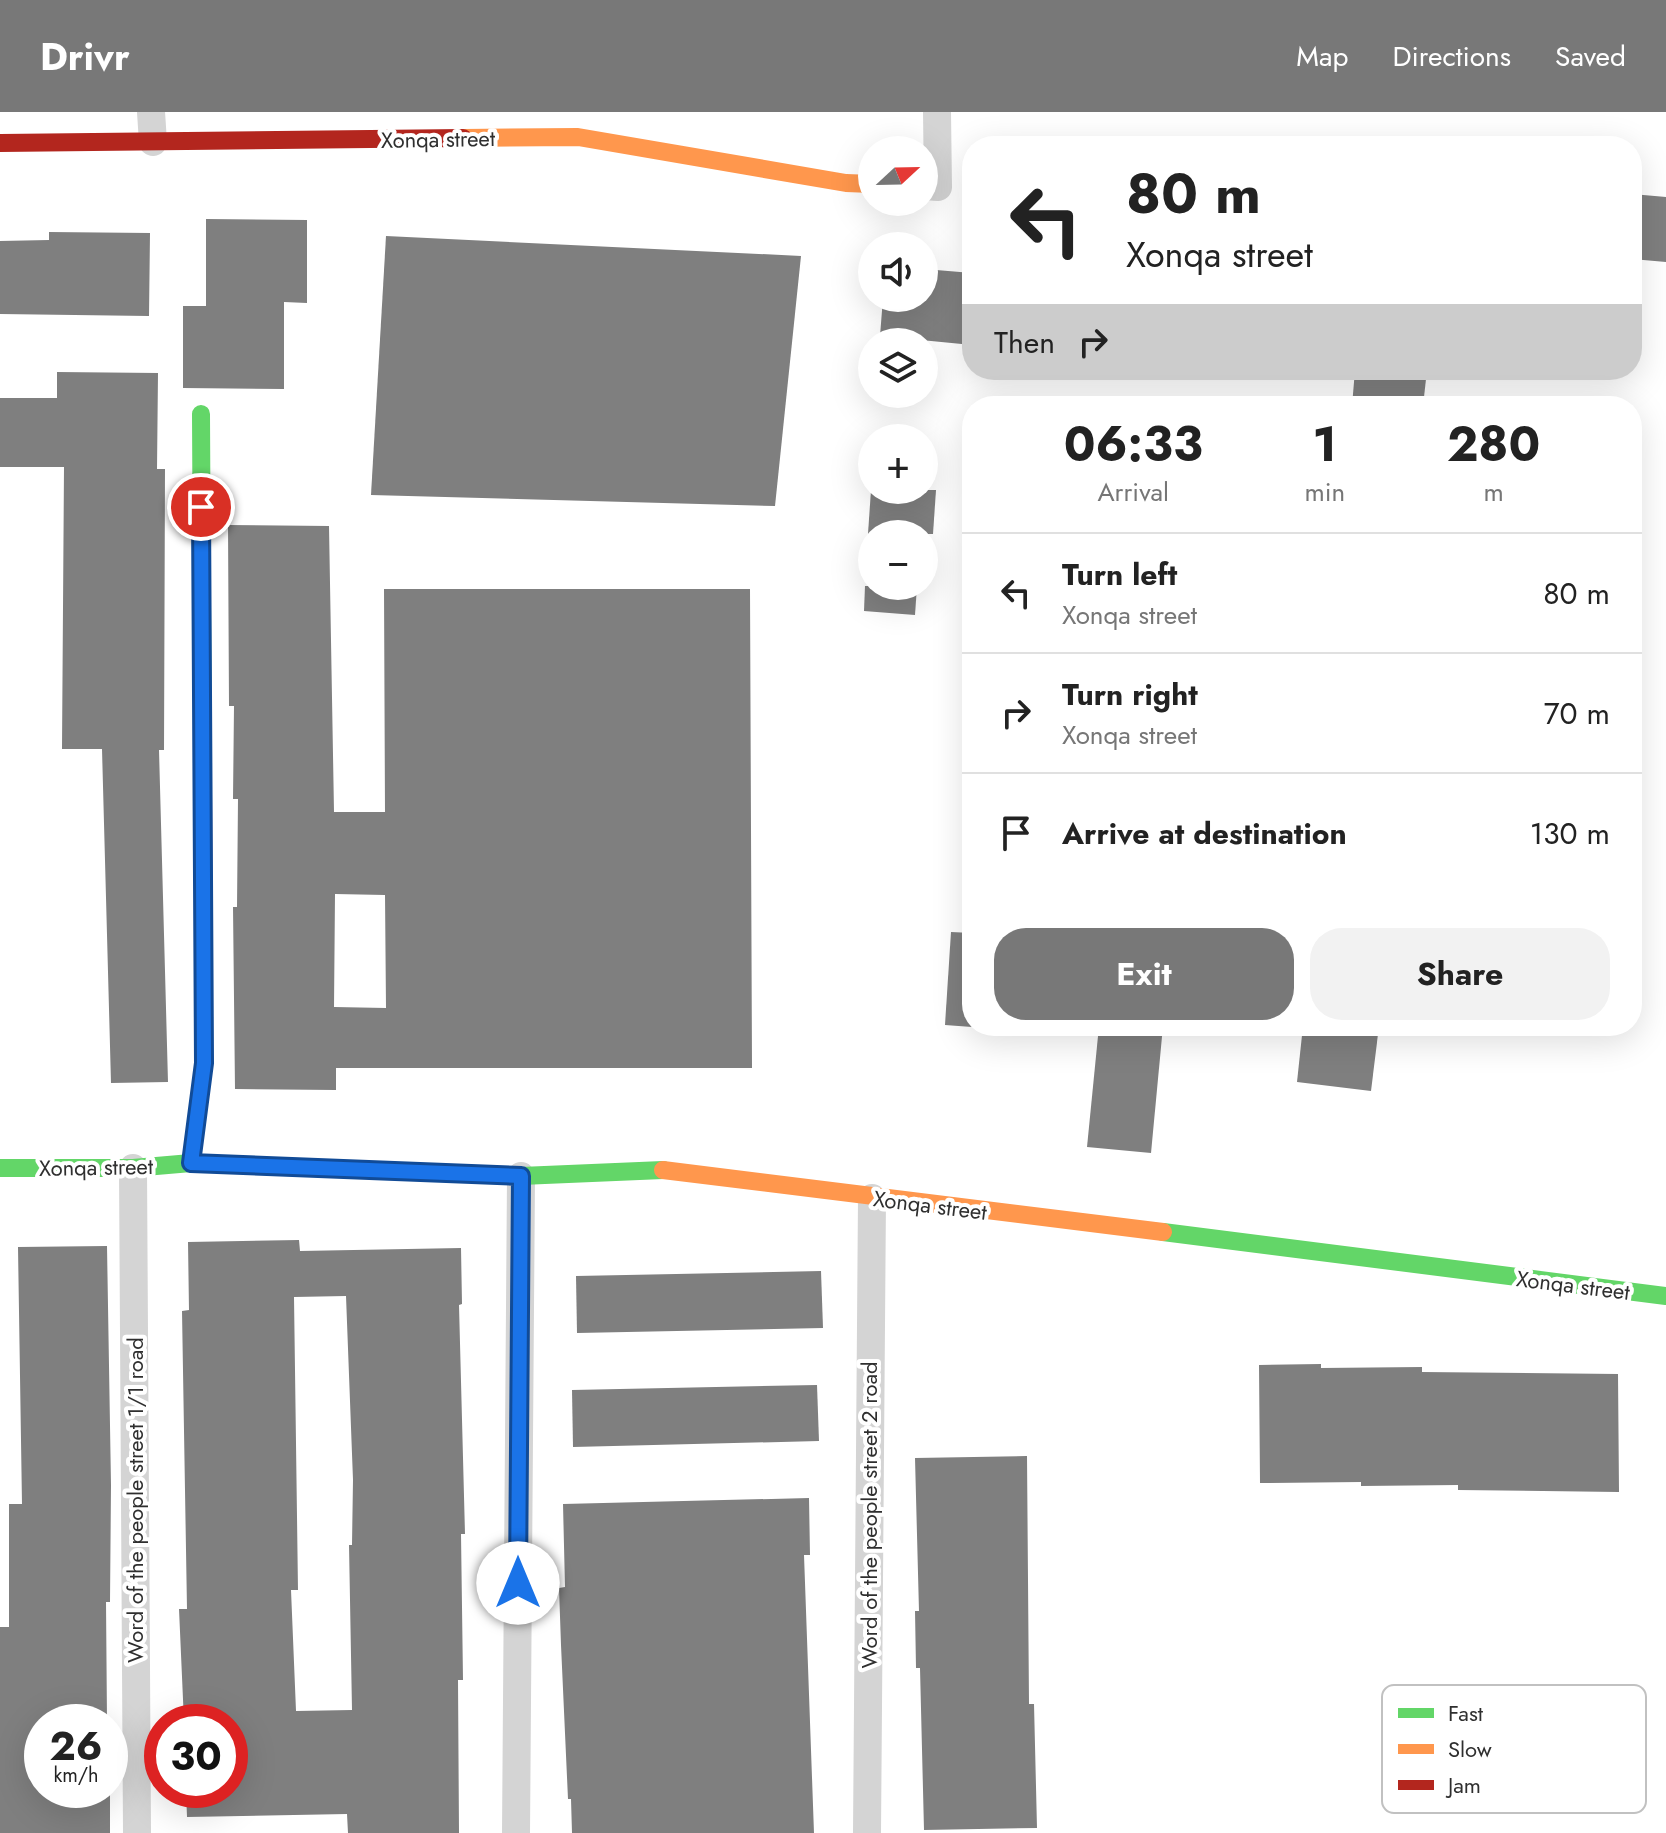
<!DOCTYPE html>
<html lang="en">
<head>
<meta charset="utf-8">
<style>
  body { margin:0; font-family:Jost,sans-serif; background:#f2f2f2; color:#222; height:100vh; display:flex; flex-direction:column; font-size:30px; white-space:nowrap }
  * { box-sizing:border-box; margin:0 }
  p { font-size:26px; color:#767676 }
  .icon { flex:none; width:44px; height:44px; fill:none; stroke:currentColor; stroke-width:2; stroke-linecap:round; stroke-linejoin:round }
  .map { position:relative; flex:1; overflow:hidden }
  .sheet { position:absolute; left:962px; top:284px; width:680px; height:640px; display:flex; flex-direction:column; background:#fff; border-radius:32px; box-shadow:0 8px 32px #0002 }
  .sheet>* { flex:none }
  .hud { position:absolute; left:962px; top:24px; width:680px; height:244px; border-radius:32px; box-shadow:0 8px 32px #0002; background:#fff; color:#222; overflow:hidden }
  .needle { width:52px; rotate:68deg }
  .buttons { position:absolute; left:858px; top:24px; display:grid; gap:16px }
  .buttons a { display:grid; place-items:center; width:80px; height:80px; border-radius:50%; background:#fff; box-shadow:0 8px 32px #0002; font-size:40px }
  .speed { position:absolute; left:24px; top:1592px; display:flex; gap:16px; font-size:40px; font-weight:700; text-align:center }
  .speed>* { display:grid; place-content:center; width:104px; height:104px; border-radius:50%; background:#fff; box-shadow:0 8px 32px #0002; line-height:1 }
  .speed small { font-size:20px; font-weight:400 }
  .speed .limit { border:12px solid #d22; background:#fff; color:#111 }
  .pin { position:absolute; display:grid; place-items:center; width:68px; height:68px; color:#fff; margin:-34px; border:4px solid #fff; border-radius:50%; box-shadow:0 2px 8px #0007 }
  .me { position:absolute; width:88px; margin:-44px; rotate:0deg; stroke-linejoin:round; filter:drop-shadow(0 0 6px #0008) }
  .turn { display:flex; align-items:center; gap:28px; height:168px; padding:0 32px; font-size:36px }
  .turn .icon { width:104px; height:104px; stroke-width:2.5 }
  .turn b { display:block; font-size:56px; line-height:68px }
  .then { display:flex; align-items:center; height:76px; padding:0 32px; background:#0003; gap:16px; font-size:30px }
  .eta { display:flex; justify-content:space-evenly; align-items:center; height:136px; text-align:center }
  .eta b { font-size:48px; font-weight:700; line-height:56px }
  .primary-button { display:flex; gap:16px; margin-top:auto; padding:16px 32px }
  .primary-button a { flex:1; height:92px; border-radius:32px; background:#787878; color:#fff; font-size:32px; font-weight:700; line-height:92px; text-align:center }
  .primary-button a+a { background:#f2f2f2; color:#222 }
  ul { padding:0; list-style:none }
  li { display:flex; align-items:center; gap:24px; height:120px; padding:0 32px; border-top:2px solid #e0e0e0 }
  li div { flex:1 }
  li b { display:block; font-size:30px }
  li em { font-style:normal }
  header { display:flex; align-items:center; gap:48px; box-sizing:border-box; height:112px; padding:0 40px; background:#787878; color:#fff }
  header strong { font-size:38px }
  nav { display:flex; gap:44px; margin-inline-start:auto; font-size:28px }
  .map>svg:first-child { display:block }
  .building { fill:#7f7f7f; fill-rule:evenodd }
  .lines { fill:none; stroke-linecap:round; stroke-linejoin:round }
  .street { stroke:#d4d4d4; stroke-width:28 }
  .fast { stroke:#63d668; stroke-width:18 }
  .slow { stroke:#ff974d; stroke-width:18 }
  .jam { stroke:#b3261e; stroke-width:18 }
  .route-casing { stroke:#114b97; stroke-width:20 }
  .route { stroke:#1a73e8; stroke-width:14 }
  .labels { text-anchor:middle; stroke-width:8; stroke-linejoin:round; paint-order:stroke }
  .street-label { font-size:22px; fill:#2f2f2f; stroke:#fff }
  .key { fill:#fff; stroke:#c1c1c1; stroke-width:2 }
  .key-label { font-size:22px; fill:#2f2f2f }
</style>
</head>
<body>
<header>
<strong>Drivr</strong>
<nav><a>Map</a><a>Directions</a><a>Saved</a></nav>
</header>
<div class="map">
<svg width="1666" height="1721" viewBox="0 0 1666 1721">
  <rect width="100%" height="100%" fill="#fff"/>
  <g class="building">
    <polygon points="1632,82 1666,85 1666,150 1632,147"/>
    <polygon points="206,107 307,108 307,191 284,190 284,277 183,276 183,194 206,194"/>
    <polygon points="49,120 150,121 149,204 0,202 0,129 49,128"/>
    <polygon points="386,124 801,144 775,394 371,383"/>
    <polygon points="924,157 972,161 972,233 880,224 883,186 924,186"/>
    <polygon points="1355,258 1427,258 1423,294 1352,294"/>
    <polygon points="57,260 158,261 157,357 165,357 164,638 159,638 168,970 111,971 102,637 62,637 64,355 0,355 0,286 57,286"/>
    <polygon points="871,378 936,378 933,422 868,422"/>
    <path d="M228 413 329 414 334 700H385L384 477H750L752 956H336V978L235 977 233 795H237L238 687H233L234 594H229ZM335 782 385 783 386 896 334 895Z"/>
    <polygon points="865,474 917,474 915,503 864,499"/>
    <polygon points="951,820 972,821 972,915 945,913"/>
    <polygon points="1099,914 1163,914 1151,1041 1087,1035"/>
    <polygon points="1303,914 1379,914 1371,979 1297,970"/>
    <path d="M299 1128 300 1139 461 1136 462 1192 459 1193 465 1422H461L463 1568H458L459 1721H348L347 1702 187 1705 186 1678H230V1610H184L179 1497H187L182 1199 189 1198 188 1130ZM346 1184 353 1368 352 1433H349L352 1598 296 1599 291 1478H298L294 1185Z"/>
    <polygon points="107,1134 111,1373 110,1490 106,1490 107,1610 42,1610 42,1678 110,1678 110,1721 0,1721 0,1515 9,1515 9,1392 22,1392 18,1135"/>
    <polygon points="821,1159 823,1216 577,1221 576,1164"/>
    <polygon points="1321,1252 1321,1256 1422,1255 1422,1260 1618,1262 1619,1380 1458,1378 1458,1373 1361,1374 1361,1370 1260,1371 1259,1253"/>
    <polygon points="817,1273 819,1329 573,1335 572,1278"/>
    <polygon points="1027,1344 1029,1592 1034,1592 1037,1716 924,1718 920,1556 916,1556 915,1499 919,1499 915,1346"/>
    <polygon points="809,1386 810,1443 804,1443 814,1721 572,1721 571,1687 568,1687 561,1533 559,1476 565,1475 563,1392"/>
  </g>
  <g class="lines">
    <g class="street">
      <polyline points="151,0 153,30"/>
      <polyline points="924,74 938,75 937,0"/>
      <polyline points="133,1056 137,1721"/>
      <polyline points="516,1721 521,1064"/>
      <polyline points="867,1721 872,1086"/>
    </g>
    <g class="fast">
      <polyline points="201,302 203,680"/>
      <polyline points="0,1056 133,1056 191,1051 521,1064 663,1058"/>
      <polyline points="1163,1120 1666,1184"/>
    </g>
    <g class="slow">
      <polyline points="463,26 578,25 846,71 872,72"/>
      <polyline points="663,1058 1163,1120"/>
    </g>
    <g class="jam">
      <polyline points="0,31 463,26"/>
      <polyline points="191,1051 204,951 203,680"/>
    </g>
  </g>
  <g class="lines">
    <defs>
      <polyline id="route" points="201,395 204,951 191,1051 521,1064 518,1471"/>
    </defs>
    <use href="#route" class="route-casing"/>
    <use href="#route" class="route"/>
  </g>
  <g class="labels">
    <g class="street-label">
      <text transform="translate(438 27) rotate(-1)" y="8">Xonqa street</text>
      <text transform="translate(96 1055) rotate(-1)" y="8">Xonqa street</text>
      <text transform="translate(930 1093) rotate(7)" y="8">Xonqa street</text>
      <text transform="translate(1573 1173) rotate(7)" y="8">Xonqa street</text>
      <text transform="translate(135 1388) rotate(-90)" y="8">Word of the people street 1/1 road</text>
      <text transform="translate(869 1403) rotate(-90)" y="8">Word of the people street 2 road</text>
    </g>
  </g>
  <rect x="1382" y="1573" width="264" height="128" rx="12" class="key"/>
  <rect x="1398" y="1596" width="36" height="10" fill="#63d668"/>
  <rect x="1398" y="1632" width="36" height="10" fill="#ff974d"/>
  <rect x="1398" y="1668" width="36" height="10" fill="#b3261e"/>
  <g class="key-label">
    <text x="1448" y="1609">Fast</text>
    <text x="1448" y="1645">Slow</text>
    <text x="1448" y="1681">Jam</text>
  </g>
</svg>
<div class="buttons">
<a><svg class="needle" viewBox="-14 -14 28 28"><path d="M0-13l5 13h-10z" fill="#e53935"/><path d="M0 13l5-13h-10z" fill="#767676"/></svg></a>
<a><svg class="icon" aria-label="sound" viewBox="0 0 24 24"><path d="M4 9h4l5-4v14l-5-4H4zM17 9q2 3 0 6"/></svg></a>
<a><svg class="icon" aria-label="layers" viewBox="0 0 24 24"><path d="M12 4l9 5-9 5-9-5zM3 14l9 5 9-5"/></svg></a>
<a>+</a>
<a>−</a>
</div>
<div class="speed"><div>26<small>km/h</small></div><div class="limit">30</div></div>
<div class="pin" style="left:201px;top:395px;background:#d93025"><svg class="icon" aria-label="arrive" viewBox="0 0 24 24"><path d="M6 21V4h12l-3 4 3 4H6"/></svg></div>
<svg class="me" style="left:518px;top:1471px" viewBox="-20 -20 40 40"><circle r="19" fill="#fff"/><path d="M0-13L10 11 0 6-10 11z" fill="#1a73e8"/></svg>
<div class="hud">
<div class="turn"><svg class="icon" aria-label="left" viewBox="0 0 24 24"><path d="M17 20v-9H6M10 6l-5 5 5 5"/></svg><div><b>80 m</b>Xonqa street</div></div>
<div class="then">Then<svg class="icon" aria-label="right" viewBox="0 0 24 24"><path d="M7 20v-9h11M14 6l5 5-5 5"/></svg></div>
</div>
<section class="sheet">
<div class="eta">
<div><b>06:33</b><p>Arrival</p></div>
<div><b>1</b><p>min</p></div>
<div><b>280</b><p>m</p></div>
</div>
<ul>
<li><svg class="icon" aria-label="left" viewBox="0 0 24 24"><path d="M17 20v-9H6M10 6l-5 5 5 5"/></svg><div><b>Turn left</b><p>Xonqa street</p></div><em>80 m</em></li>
<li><svg class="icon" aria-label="right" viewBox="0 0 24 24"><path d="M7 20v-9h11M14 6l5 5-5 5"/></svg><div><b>Turn right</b><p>Xonqa street</p></div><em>70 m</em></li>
<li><svg class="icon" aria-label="arrive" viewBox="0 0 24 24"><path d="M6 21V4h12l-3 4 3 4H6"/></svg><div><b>Arrive at destination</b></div><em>130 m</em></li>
</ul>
<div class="primary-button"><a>Exit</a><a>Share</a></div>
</section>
</div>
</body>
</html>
